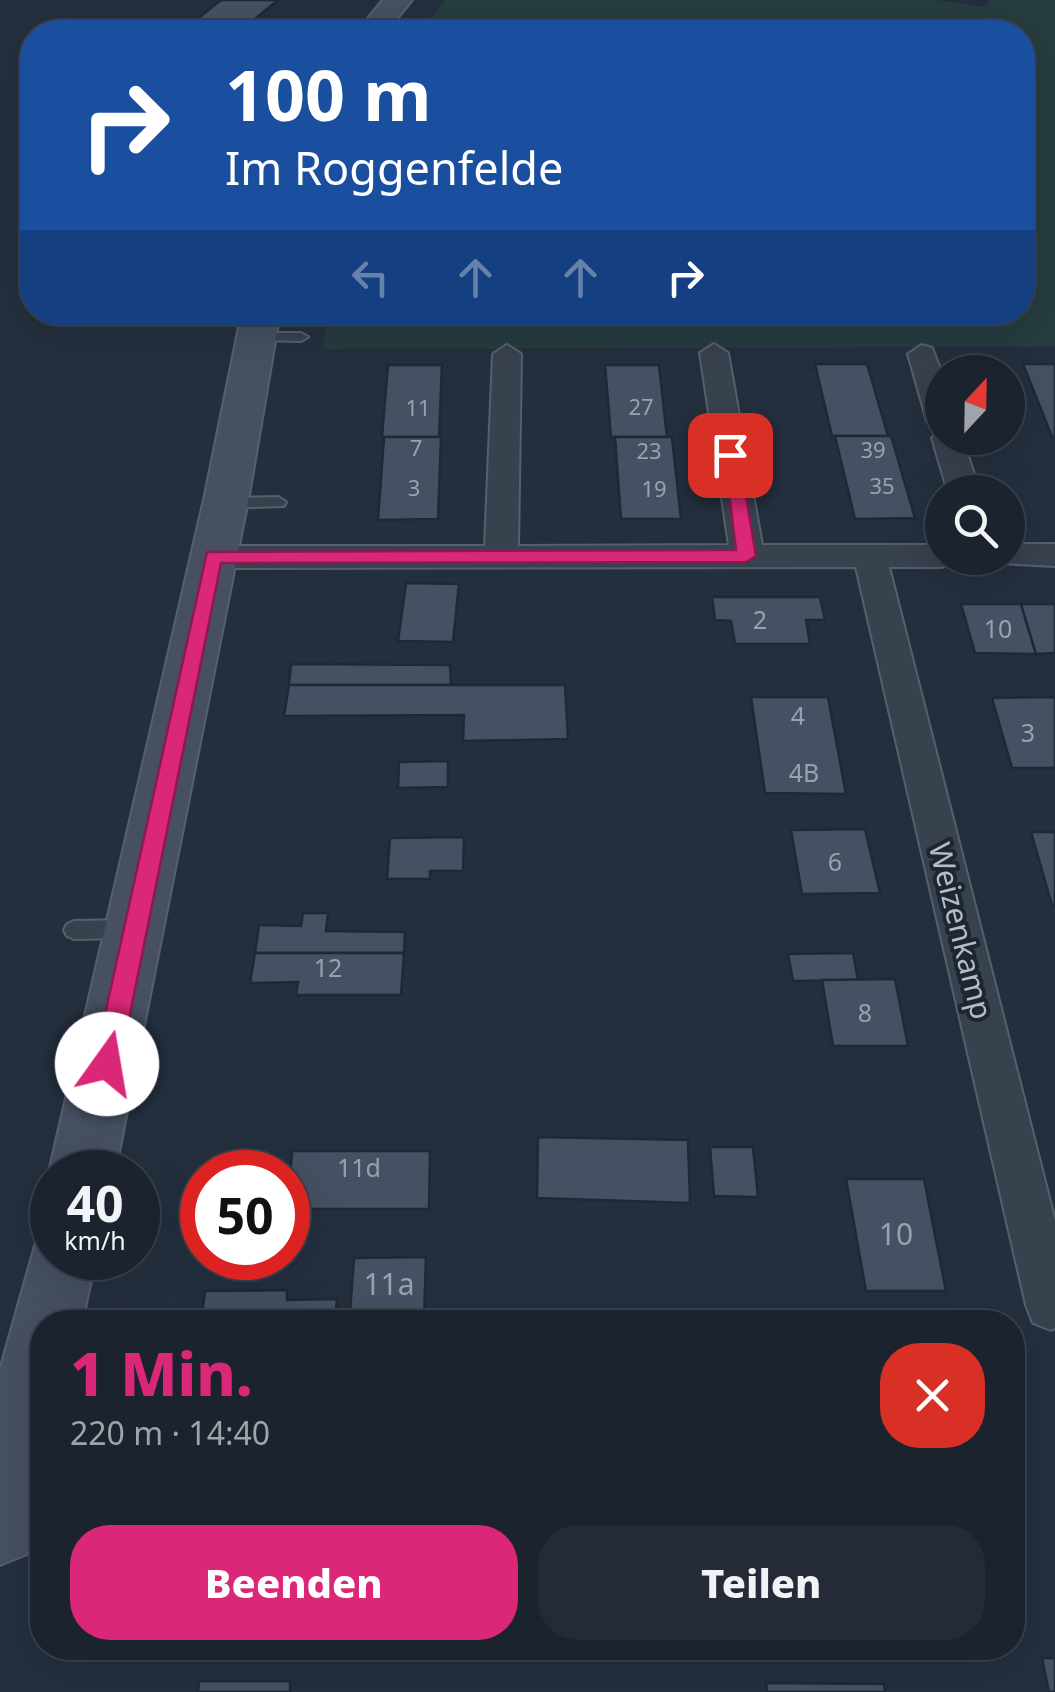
<!DOCTYPE html>
<html lang="de">
<head>
<meta charset="utf-8">
<style>
  body { margin:0; font-family:"Noto Sans",sans-serif; background:#242b36; color:#f1f3f6; height:100vh; display:flex; flex-direction:column; font-size:38px; white-space:nowrap }
  * { box-sizing:border-box; margin:0 }
  p { font-size:32px; color:#a0a4aa }
  .icon { flex:none; width:55px; height:55px; fill:none; stroke:currentColor; stroke-width:2; stroke-linecap:round; stroke-linejoin:round }
  .map { position:relative; flex:1; overflow:hidden }
  .drawer { position:absolute; left:30px; top:1310px; width:995px; height:350px; display:flex; flex-direction:column; background:#1b232e; border-radius:40px; box-shadow:0 10px 40px #0002,0 0 0 2px #39404a }
  .drawer>* { flex:none }
  .guide { position:absolute; left:20px; top:20px; width:1015px; height:305px; border-radius:40px; box-shadow:0 10px 40px #0002,0 0 0 2px #39404a; background:#1a4fa0; color:#fff; overflow:hidden }
  .needle { width:65px; rotate:22deg }
  .tools { position:absolute; left:925px; top:355px; display:grid; gap:20px }
  .tools a { display:grid; place-items:center; width:100px; height:100px; border-radius:50%; background:#1b232e; box-shadow:0 10px 40px #0002,0 0 0 2px #39404a; font-size:50px }
  .speed { position:absolute; left:30px; top:1150px; display:flex; gap:20px; font-size:50px; font-weight:700; text-align:center }
  .speed>* { display:grid; place-content:center; width:130px; height:130px; border-radius:50%; background:#1b232e; box-shadow:0 10px 40px #0002,0 0 0 2px #39404a; line-height:1 }
  .speed small { font-size:25px; font-weight:400 }
  .speed .limit { border:15px solid #d22; background:#fff; color:#111 }
  .pin { position:absolute; display:grid; place-items:center; width:85px; height:85px; color:#fff; margin:-42px; border-radius:20px; box-shadow:0 5px 15px #0006 }
  .me { position:absolute; width:110px; margin:-55px; rotate:13deg; stroke-linejoin:round; filter:drop-shadow(0 0 8px #0008) }
  .turn { display:flex; align-items:center; gap:35px; height:210px; padding:0 40px; font-size:45px }
  .turn .icon { width:130px; height:130px; stroke-width:2.5 }
  .turn b { display:block; font-size:70px; line-height:85px }
  .lanes { display:flex; align-items:center; height:95px; padding:0 40px; background:#0003; justify-content:center; gap:50px; direction:ltr }
  .lanes .off { opacity:.35 }
  .round { display:grid; place-items:center; flex:none; width:105px; height:105px; border-radius:40px; background:#242b36 }
  .headline { display:flex; align-items:center; justify-content:space-between; height:170px; padding:0 40px }
  h1 { font-size:60px; font-weight:800; line-height:75px; color:#db2777 }
  .action { display:flex; gap:20px; margin-top:auto; padding:20px 40px }
  .action a { flex:1; height:115px; border-radius:40px; background:#db2777; color:#fff; font-size:40px; font-weight:800; line-height:115px; text-align:center }
  .action a+a { background:#242b36; color:#f1f3f6 }
  .map>svg:first-child { display:block }
  .green { fill:#263c3f }
  .building { fill:#455162; stroke:#1f2835; stroke-width:2.5 }
  .lines { fill:none; stroke-linecap:round; stroke-linejoin:round }
  .service-casing { stroke:#565f6c; stroke-width:4 }
  .minor-casing { stroke:#565f6c; stroke-width:4 }
  .secondary-casing { stroke:#565f6c; stroke-width:4 }
  .service { fill:#38414e; fill-rule:evenodd }
  .minor { fill:#38414e; fill-rule:evenodd }
  .secondary { fill:#465061; fill-rule:evenodd }
  .route { fill:#db2777; stroke:#8e194d; stroke-width:2.5 }
  .labels { text-anchor:middle; stroke-width:8; stroke-linejoin:round; paint-order:stroke }
  .far-number-label { font-size:22px; fill:#98a1af }
  .number-label { font-size:25px; fill:#98a1af }
  .street-label { font-size:30px; fill:#b4bcc9; stroke:#1d2633 }
  .near-number-label { font-size:30px; fill:#98a1af }
</style>
</head>
<body>
<div class="map">
<svg width="1055" height="1692" viewBox="0 0 1055 1692">
  <rect width="100%" height="100%" fill="#242f3e"/>
  <polygon class="green" points="445,0 936,0 986,7 989,0 1055,0 1055,347 323,349 327,313 1022,312 1022,32 420,32"/>
  <g class="building">
    <polygon points="221,0 278,0 239,32 187,27"/>
    <polygon points="815,364 867,364 888,436 832,436"/>
    <polygon points="1023,364 1055,364 1055,437 1052,437"/>
    <polygon points="388,365 442,365 439,437 382,437"/>
    <polygon points="605,365 659,365 667,437 611,437"/>
    <polygon points="835,436 891,436 915,518 855,519"/>
    <polygon points="384,437 441,437 438,519 378,520"/>
    <polygon points="615,437 672,437 681,519 621,519"/>
    <polygon points="406,583 459,584 453,642 398,641"/>
    <polygon points="712,597 820,597 825,620 806,620 810,644 735,644 731,621 715,620"/>
    <polygon points="961,604 1021,604 1036,654 975,653"/>
    <polygon points="1021,604 1055,604 1055,653 1036,654"/>
    <polygon points="291,664 450,665 451,685 289,685"/>
    <polygon points="289,685 565,685 568,739 463,741 464,715 284,716"/>
    <polygon points="751,697 828,697 846,794 765,793"/>
    <polygon points="1055,697 1055,768 1012,768 992,698"/>
    <polygon points="448,761 448,787 398,788 399,762"/>
    <polygon points="865,829 880,893 802,894 791,830"/>
    <polygon points="1031,832 1055,832 1055,905 1052,905"/>
    <polygon points="464,837 463,871 430,871 430,879 387,879 390,838"/>
    <polygon points="303,913 328,913 326,931 405,932 404,953 255,953 259,925 301,926"/>
    <polygon points="255,953 404,953 401,995 296,995 298,982 250,983"/>
    <polygon points="853,953 858,980 793,981 788,954"/>
    <polygon points="895,979 908,1046 833,1046 822,980"/>
    <polygon points="538,1137 688,1140 690,1203 537,1198"/>
    <polygon points="710,1147 753,1147 758,1197 714,1196"/>
    <polygon points="292,1151 430,1151 429,1209 288,1209"/>
    <polygon points="846,1179 924,1179 946,1291 866,1291"/>
    <polygon points="426,1257 424,1322 335,1322 335,1312 350,1312 354,1258"/>
    <polygon points="287,1290 287,1300 337,1299 335,1322 201,1322 205,1291"/>
    <polygon points="1042,1658 1055,1658 1055,1692 1049,1692"/>
    <polygon points="199,1681 290,1681 290,1692 198,1692"/>
    <polygon points="766,1683 884,1684 885,1692 767,1692"/>
  </g>
  <g class="lines">
    <defs>
      <g id="service">
        <polygon points="256,333 301,333 308,337 301,341 251,340 251,334"/>
        <polygon points="278,497 286,502 284,506 225,508 217,503 225,498"/>
        <polygon points="130,920 137,923 140,929 137,935 130,938 74,939 67,936 64,930 67,924 74,921"/>
      </g>
      <g id="minor">
        <polygon points="714,344 728,353 762,545 942,545 942,558 958,558 942,567 889,567 1055,1221 1055,1328 1051,1330 1033,1323 1026,1305 856,567 213,568 201,565 196,557 201,549 213,546 485,546 493,354 507,345 521,354 518,546 729,545 700,353"/>
        <polygon points="922,345 932,348 942,374 942,438 962,438 980,492 948,492 932,438 942,430 927,421 908,354"/>
        <polygon points="1008,544 1055,544 1055,566 996,563 993,558 1008,558"/>
      </g>
      <g id="secondary">
        <polygon points="383,0 412,0 386,32 357,32"/>
        <polygon points="242,312 280,312 249,495 115,1172 52,1172 52,1179 49,1172 205,495"/>
        <polygon points="52,1229 52,1258 96,1258 82,1322 42,1322 42,1507 27,1554 0,1565 0,1370 38,1235"/>
      </g>
    </defs>
    <use href="#service" class="service-casing"/>
    <use href="#minor" class="minor-casing"/>
    <use href="#secondary" class="secondary-casing"/>
    <use href="#service" class="service"/>
    <use href="#minor" class="minor"/>
    <use href="#secondary" class="secondary"/>
  </g>
  <polygon class="route" points="724,451 739,455 756,556 746,562 221,563 120,1064 116,1072 98,1072 94,1064 207,552 736,550"/>
  <g class="labels">
    <g class="far-number-label">
      <text x="641" y="415">27</text>
      <text x="418" y="416">11</text>
      <text x="416" y="456">7</text>
      <text x="873" y="458">39</text>
      <text x="649" y="459">23</text>
      <text x="882" y="494">35</text>
      <text x="414" y="496">3</text>
      <text x="654" y="497">19</text>
    </g>
    <g class="number-label">
      <text x="760" y="629">2</text>
      <text x="998" y="638">10</text>
      <text x="798" y="725">4</text>
      <text x="1028" y="742">3</text>
      <text x="804" y="782">4B</text>
      <text x="835" y="871">6</text>
      <text x="328" y="977">12</text>
      <text x="865" y="1022">8</text>
      <text x="359" y="1177">11d</text>
    </g>
    <g class="street-label">
      <text transform="translate(960 931) rotate(76)" y="10">Weizenkamp</text>
    </g>
    <g class="near-number-label">
      <text x="896" y="1245">10</text>
      <text x="389" y="1295">11a</text>
    </g>
  </g>
</svg>
<div class="tools">
<a><svg class="needle" viewBox="-14 -14 28 28"><path d="M0-13l5 13h-10z" fill="#e53935"/><path d="M0 13l5-13h-10z" fill="#a0a4aa"/></svg></a>
<a><svg class="icon" aria-label="search" viewBox="0 0 24 24"><circle cx="10" cy="10" r="6"/><path d="M15 15l6 6"/></svg></a>
</div>
<div class="speed"><div>40<small>km/h</small></div><div class="limit">50</div></div>
<div class="pin" style="left:730px;top:455px;background:#d93025"><svg class="icon" aria-label="arrive" viewBox="0 0 24 24"><path d="M6 21V4h12l-3 4 3 4H6"/></svg></div>
<svg class="me" style="left:107px;top:1064px" viewBox="-20 -20 40 40"><circle r="19" fill="#fff"/><path d="M0-13L10 11 0 6-10 11z" fill="#db2777"/></svg>
<div class="guide">
<div class="turn"><svg class="icon" aria-label="right" viewBox="0 0 24 24"><path d="M7 20v-9h11M14 6l5 5-5 5"/></svg><div><b>100 m</b>Im Roggenfelde</div></div>
<div class="lanes"><svg class="icon off" aria-label="left" viewBox="0 0 24 24"><path d="M17 20v-9H6M10 6l-5 5 5 5"/></svg><svg class="icon off" aria-label="ahead" viewBox="0 0 24 24"><path d="M12 20V5M6 11l6-6 6 6"/></svg><svg class="icon off" aria-label="ahead" viewBox="0 0 24 24"><path d="M12 20V5M6 11l6-6 6 6"/></svg><svg class="icon" aria-label="right" viewBox="0 0 24 24"><path d="M7 20v-9h11M14 6l5 5-5 5"/></svg></div>
</div>
<section class="drawer">
<div class="headline"><div><h1>1 Min.</h1><p>220 m · 14:40</p></div><a class="round" style="background:#d93025;color:#fff"><svg class="icon" aria-label="close" viewBox="0 0 24 24"><path d="M6 6l12 12M18 6L6 18"/></svg></a></div>
<div class="action"><a>Beenden</a><a>Teilen</a></div>
</section>
</div>
</body>
</html>
